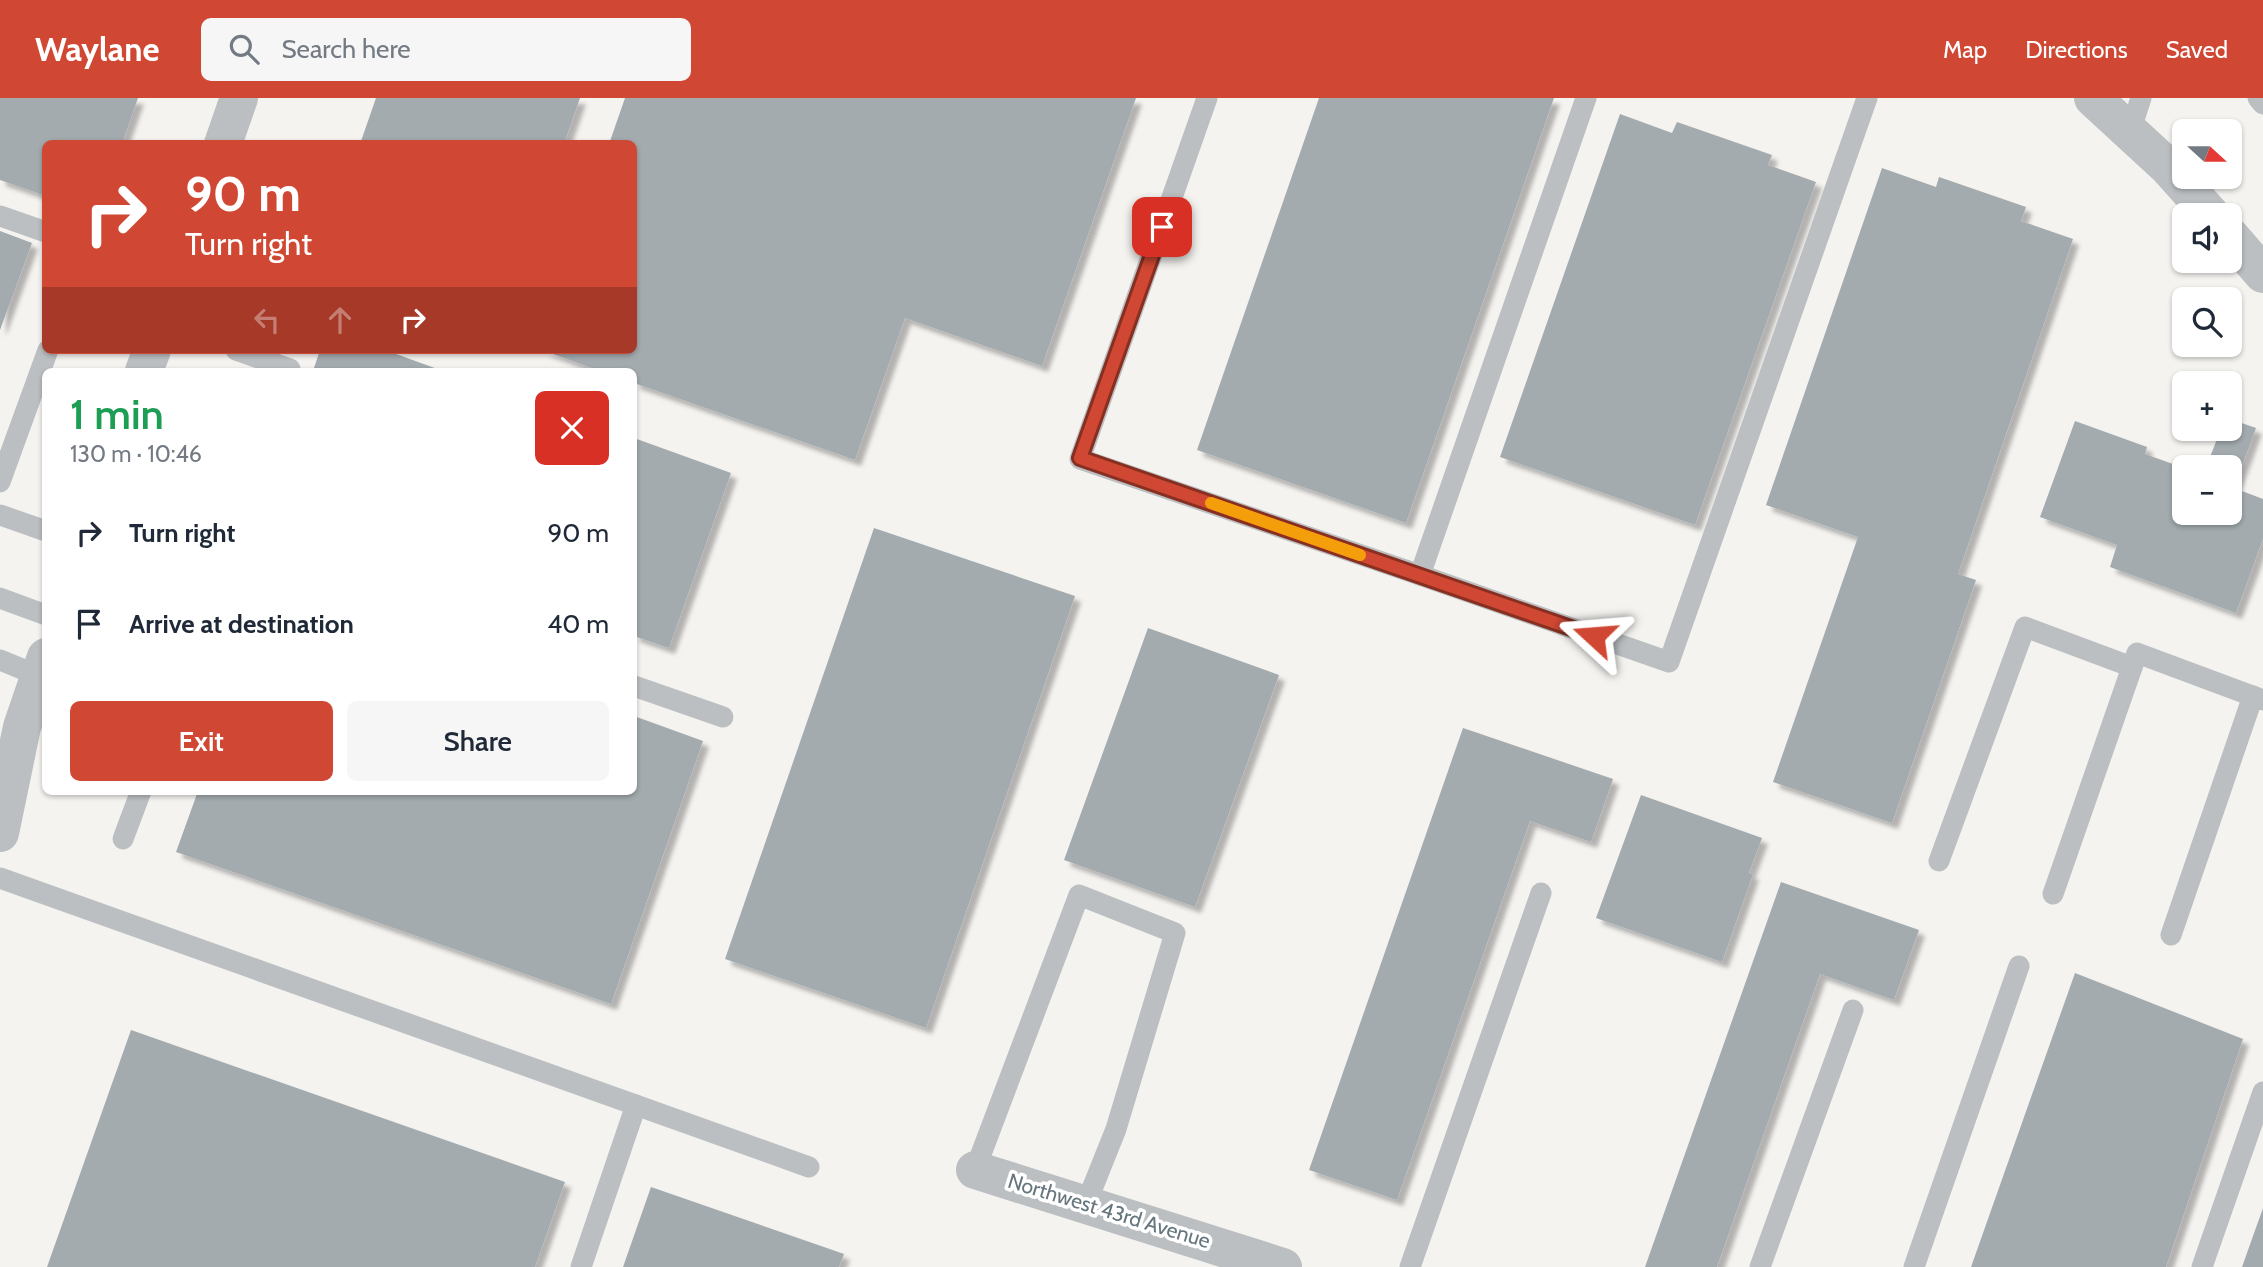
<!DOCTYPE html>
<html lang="en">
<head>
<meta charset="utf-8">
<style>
  body { margin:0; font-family:Cabin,sans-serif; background:#f6f6f7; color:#1f2937; height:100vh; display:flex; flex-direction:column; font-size:26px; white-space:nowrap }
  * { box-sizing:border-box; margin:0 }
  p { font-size:23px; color:#747a83 }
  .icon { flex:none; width:38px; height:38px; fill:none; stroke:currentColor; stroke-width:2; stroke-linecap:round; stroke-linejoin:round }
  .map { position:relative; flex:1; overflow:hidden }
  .side { position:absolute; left:42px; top:270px; width:595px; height:427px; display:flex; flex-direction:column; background:#fff; border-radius:10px; box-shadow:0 2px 5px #0004 }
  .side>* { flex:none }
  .top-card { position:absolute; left:42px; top:42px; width:595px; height:214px; border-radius:10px; box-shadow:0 2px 5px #0004; background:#d04833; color:#fff; overflow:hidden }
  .needle { width:46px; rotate:111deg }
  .buttons { position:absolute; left:2172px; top:21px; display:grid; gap:14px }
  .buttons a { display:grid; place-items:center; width:70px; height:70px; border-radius:10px; background:#fff; box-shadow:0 2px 5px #0004; font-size:35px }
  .pin { position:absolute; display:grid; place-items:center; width:60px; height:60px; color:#fff; margin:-30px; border-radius:14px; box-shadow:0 4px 10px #0006 }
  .me { position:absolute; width:77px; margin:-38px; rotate:289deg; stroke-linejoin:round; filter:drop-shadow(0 0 5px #0008) }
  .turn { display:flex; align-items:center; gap:24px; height:147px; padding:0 28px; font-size:32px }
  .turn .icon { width:91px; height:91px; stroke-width:2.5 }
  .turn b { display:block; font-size:49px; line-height:60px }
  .lanes { display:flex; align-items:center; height:66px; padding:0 28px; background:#0003; justify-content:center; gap:35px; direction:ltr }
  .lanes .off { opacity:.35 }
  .round { display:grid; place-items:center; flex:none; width:74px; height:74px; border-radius:10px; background:#f6f6f7 }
  .head { display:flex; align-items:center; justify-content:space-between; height:119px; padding:0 28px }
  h1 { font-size:42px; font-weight:600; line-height:52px; color:#1e9e55 }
  .button { display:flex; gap:14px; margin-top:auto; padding:14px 28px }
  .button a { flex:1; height:80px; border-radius:10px; background:#d04833; color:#fff; font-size:28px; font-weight:600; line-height:80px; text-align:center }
  .button a+a { background:#f6f6f7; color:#1f2937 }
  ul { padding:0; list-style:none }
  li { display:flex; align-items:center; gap:21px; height:91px; padding:0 28px }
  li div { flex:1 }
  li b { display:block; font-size:26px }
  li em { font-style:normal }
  header { display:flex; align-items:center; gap:42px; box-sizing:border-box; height:98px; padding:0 35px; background:#d04833; color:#fff }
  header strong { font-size:33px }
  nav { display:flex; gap:38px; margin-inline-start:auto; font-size:24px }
  .search { width:490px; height:63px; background:#f6f6f7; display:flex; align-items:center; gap:18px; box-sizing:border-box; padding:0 24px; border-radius:10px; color:#747a83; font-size:26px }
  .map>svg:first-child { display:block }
  .building { fill:#a3abaf; filter:url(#shadow) }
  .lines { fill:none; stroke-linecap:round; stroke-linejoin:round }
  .service { stroke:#bbbfc2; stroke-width:21 }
  .minor { stroke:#bbbfc2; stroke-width:38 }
  .route-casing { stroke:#872f21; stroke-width:18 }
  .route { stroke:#d04833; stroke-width:12 }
  .slow { stroke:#f59e0b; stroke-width:12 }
  .labels { text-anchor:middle; stroke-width:7; stroke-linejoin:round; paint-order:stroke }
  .street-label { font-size:21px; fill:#66767e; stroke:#fff }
</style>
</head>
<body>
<header>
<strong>Waylane</strong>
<div class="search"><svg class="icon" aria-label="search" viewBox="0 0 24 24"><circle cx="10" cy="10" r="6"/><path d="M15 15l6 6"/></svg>Search here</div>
<nav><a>Map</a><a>Directions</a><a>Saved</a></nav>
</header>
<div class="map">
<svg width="2263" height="1169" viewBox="0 0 2263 1169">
  <defs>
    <filter id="shadow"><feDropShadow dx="6" dy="6" stdDeviation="2" flood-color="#0004"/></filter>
  </defs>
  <rect width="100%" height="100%" fill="#f4f3f0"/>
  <g class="building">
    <polygon points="0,0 138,0 122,46 46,46 46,98 0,82"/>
    <polygon points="376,0 580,0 564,46 360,46"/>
    <polygon points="625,0 1136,0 1042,268 905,220 855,362 634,285 634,273 600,273 542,252 634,252 634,46 609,46"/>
    <polygon points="1319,0 1554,0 1406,425 1197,352"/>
    <polygon points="1620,16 1672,35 1677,24 1772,57 1768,67 1816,84 1695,427 1500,359"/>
    <polygon points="1882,70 1936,89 1939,79 2026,109 2021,123 2073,141 1958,476 1976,482 1892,725 1773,684 1858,439 1766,407"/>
    <polygon points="0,133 32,145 0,232"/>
    <polygon points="320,252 385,252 443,273 313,273"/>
    <polygon points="2230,321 2256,330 2234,390 2263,401 2263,441 2236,515 2110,469 2117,447 2040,419 2075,323 2147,349 2145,356 2184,370 2184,415 2230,415 2230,369 2206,369 2221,331 2230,331"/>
    <polygon points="634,340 731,375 669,550 634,538"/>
    <polygon points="874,430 1075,498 926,930 725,861"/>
    <polygon points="1148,530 1279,577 1195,809 1064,762"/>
    <polygon points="634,618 703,643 611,906 176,754 198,693 634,693"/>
    <polygon points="1463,630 1613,681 1591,744 1530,723 1397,1102 1309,1072"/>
    <polygon points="1641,697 1762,740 1749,775 1753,776 1722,864 1596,820"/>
    <polygon points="1781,784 1919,832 1894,902 1820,876 1717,1169 1645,1169"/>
    <polygon points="2075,875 2243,941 2166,1169 1971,1169"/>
    <polygon points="131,932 565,1084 535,1169 47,1169"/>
    <polygon points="651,1089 844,1156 839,1169 623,1169"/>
    <polygon points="2263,1110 2263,1169 2242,1169"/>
  </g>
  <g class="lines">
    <g class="service">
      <polyline points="1207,0 1080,361 1420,477"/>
      <polyline points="1586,0 1420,477 1669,564 1867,0"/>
      <polyline points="2258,0 2263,6"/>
      <polyline points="2130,34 2141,0"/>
      <polyline points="0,118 46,134"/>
      <polyline points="236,252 290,271"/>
      <polyline points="0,384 48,252"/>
      <polyline points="0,417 46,433"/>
      <polyline points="0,500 46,517"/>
      <polyline points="0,562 39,578"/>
      <polyline points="634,588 723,619"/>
      <polyline points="123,741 141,693"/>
      <polyline points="1939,763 2025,529 2132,569"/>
      <polyline points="0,780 809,1069"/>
      <polyline points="2053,796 2137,555 2263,602"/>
      <polyline points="2171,837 2253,598"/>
      <polyline points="975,1072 1079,797 1175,835 1116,1031 1086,1106"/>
      <polyline points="581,1169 636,1007"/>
      <polyline points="1410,1169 1541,795"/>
      <polyline points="1760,1169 1853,912"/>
      <polyline points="1914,1169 2019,868"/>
      <polyline points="2202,1169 2263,994"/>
    </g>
    <g class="minor">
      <polyline points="2093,0 2168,69 2211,117"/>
      <polyline points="223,46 239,0"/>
      <polyline points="2230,138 2263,176"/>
      <polyline points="144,273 152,252"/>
      <polyline points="0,735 22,629 46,559"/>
      <polyline points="975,1072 1283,1169"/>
    </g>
  </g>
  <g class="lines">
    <defs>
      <polyline id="route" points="1162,129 1080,360 1594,538"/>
    </defs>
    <use href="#route" class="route-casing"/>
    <use href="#route" class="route"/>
    <polyline class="slow" points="1211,405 1360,457"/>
  </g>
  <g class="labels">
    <g class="street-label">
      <text transform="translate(1109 1113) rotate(17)" y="7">Northwest 43rd Avenue</text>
    </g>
  </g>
</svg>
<div class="buttons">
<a><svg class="needle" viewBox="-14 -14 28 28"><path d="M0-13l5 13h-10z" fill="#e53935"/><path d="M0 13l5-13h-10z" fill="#747a83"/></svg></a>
<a><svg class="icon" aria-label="sound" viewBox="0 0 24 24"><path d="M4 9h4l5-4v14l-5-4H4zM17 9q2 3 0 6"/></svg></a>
<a><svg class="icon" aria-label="search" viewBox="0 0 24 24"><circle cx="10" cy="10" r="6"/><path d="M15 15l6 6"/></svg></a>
<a>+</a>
<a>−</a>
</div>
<div class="pin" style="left:1162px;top:129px;background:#d93025"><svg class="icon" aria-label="arrive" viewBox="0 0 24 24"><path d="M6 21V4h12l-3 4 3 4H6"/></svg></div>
<svg class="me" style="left:1594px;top:538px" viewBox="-20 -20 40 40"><path d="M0-17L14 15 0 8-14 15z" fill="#d04833" stroke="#fff" stroke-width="4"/></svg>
<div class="top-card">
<div class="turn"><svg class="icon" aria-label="right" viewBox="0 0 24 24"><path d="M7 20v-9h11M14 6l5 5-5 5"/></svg><div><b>90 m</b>Turn right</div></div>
<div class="lanes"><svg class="icon off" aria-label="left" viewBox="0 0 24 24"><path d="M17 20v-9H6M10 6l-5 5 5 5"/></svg><svg class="icon off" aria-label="ahead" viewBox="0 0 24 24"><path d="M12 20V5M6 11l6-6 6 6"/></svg><svg class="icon" aria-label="right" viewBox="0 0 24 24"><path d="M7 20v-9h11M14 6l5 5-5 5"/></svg></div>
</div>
<section class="side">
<div class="head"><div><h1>1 min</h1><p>130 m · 10:46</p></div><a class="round" style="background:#d93025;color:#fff"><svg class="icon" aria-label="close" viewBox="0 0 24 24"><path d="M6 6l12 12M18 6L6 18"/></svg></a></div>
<ul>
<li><svg class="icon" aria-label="right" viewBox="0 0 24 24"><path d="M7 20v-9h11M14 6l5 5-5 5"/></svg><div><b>Turn right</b></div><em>90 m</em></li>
<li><svg class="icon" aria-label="arrive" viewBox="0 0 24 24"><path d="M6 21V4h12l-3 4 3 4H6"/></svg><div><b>Arrive at destination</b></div><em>40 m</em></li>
</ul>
<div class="button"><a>Exit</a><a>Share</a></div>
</section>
</div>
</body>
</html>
